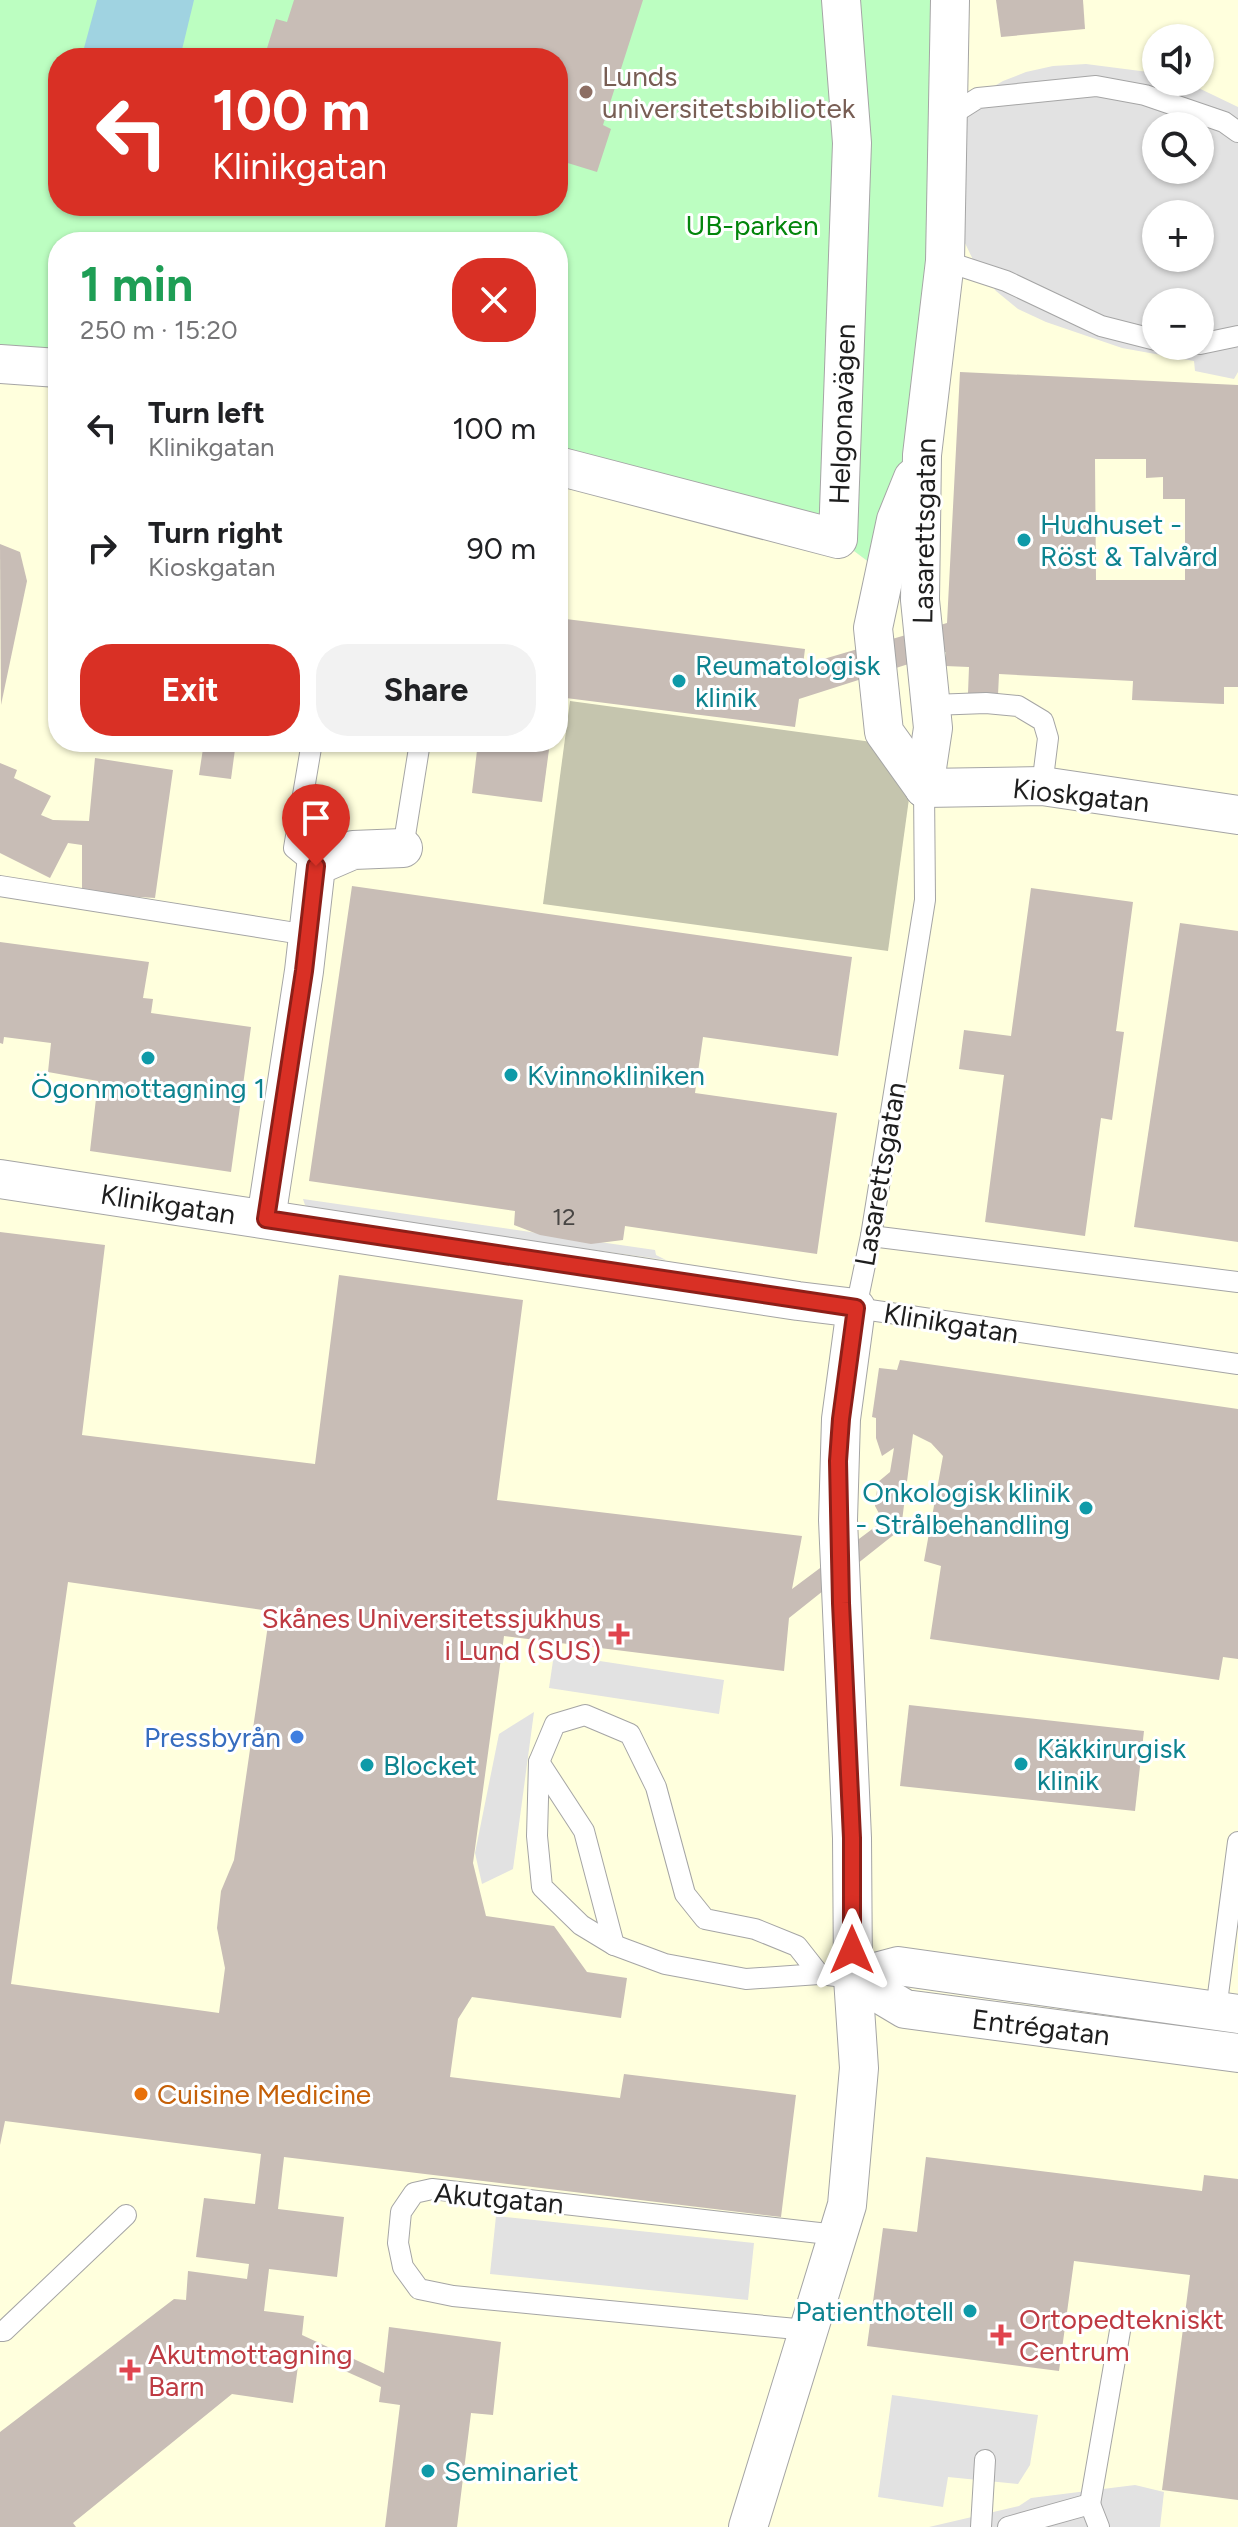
<!DOCTYPE html>
<html lang="en">
<head>
<meta charset="utf-8">
<style>
  body { margin:0; font-family:Figtree,sans-serif; background:#f2f2f2; color:#202124; height:100vh; display:flex; flex-direction:column; font-size:30px; white-space:nowrap }
  * { box-sizing:border-box; margin:0 }
  p { font-size:26px; color:#757577 }
  .icon { flex:none; width:44px; height:44px; fill:none; stroke:currentColor; stroke-width:2; stroke-linecap:round; stroke-linejoin:round }
  .map { position:relative; flex:1; overflow:hidden }
  .details { position:absolute; left:48px; top:232px; width:520px; height:520px; display:flex; flex-direction:column; background:#fff; border-radius:32px; box-shadow:0 2px 6px #0004 }
  .details>* { flex:none }
  .hud { position:absolute; left:48px; top:48px; width:520px; height:168px; border-radius:32px; box-shadow:0 2px 6px #0004; background:#d93025; color:#fff; overflow:hidden }
  .buttons { position:absolute; left:1142px; top:24px; display:grid; gap:16px }
  .buttons a { display:grid; place-items:center; width:72px; height:72px; border-radius:50%; background:#fff; box-shadow:0 2px 6px #0004; font-size:40px }
  .pin { position:absolute; display:grid; place-items:center; width:68px; height:68px; color:#fff; margin:-82px -34px; border-radius:50% 50% 50% 0; rotate:-45deg; box-shadow:0 0 8px #0007 }
  .pin .icon { rotate:45deg }
  .me { position:absolute; width:88px; margin:-44px; rotate:0deg; stroke-linejoin:round; filter:drop-shadow(0 0 6px #0008) }
  .turn { display:flex; align-items:center; gap:28px; height:168px; padding:0 32px; font-size:36px }
  .turn .icon { width:104px; height:104px; stroke-width:2.5 }
  .turn b { display:block; font-size:56px; line-height:68px }
  .round { display:grid; place-items:center; flex:none; width:84px; height:84px; border-radius:32px; background:#f2f2f2 }
  .summary { display:flex; align-items:center; justify-content:space-between; height:136px; padding:0 32px }
  h1 { font-size:48px; font-weight:700; line-height:60px; color:#1e9e55 }
  .button { display:flex; gap:16px; margin-top:auto; padding:16px 32px }
  .button a { flex:1; height:92px; border-radius:32px; background:#d93025; color:#fff; font-size:32px; font-weight:700; line-height:92px; text-align:center }
  .button a+a { background:#f2f2f2; color:#202124 }
  ul { padding:0; list-style:none }
  li { display:flex; align-items:center; gap:24px; height:120px; padding:0 32px }
  li div { flex:1 }
  li b { display:block; font-size:30px }
  li em { font-style:normal }
  .map>svg:first-child { display:block }
  .education { fill:#ffd; fill-rule:evenodd }
  .construction { fill:#c5c5ae }
  .park { fill:#bcfec1; fill-rule:evenodd }
  .parking { fill:#e2e2e2; fill-rule:evenodd }
  .water { fill:#a0d3e1 }
  .building { fill:#c8bdb6; fill-rule:evenodd }
  .lines { fill:none; stroke-linecap:round; stroke-linejoin:round }
  .lane-casing { stroke:#a5a5a5; stroke-width:22 }
  .street-casing { stroke:#a5a5a5; stroke-width:40 }
  .lane { stroke:#fff; stroke-width:20 }
  .street { stroke:#fff; stroke-width:38 }
  .route-casing { stroke:#8d1f18; stroke-width:20 }
  .route { stroke:#d93025; stroke-width:14 }
  .education-dot { fill:#8d6e63; stroke:#fff; stroke-width:3 }
  .culture-dot { fill:#0f9aa8; stroke:#fff; stroke-width:3 }
  .health-dot { fill:#e0444e; stroke:#fff; stroke-width:3 }
  .shop-dot { fill:#3f7fe0; stroke:#fff; stroke-width:3 }
  .food-dot { fill:#e8710a; stroke:#fff; stroke-width:3 }
  .labels { text-anchor:middle; stroke-width:6; stroke-linejoin:round; paint-order:stroke }
  .number-label { font-size:24px; fill:#484644 }
  .education-label { font-size:28px; fill:#785e54; stroke:#fff; text-anchor:start }
  .park-label { font-size:28px; fill:#03850c; stroke:#fff }
  .street-label { font-size:28px; fill:#1e1e1e; stroke:#fff }
  .culture-label { font-size:28px; fill:#0d838f; stroke:#fff; text-anchor:start }
  .health-label { font-size:28px; fill:#be3a42; stroke:#fff; text-anchor:start }
  .shop-label { font-size:28px; fill:#366cbe; stroke:#fff; text-anchor:end }
  .food-label { font-size:28px; fill:#c56008; stroke:#fff; text-anchor:start }
</style>
</head>
<body>
<div class="map">
<svg width="1238" height="2527" viewBox="0 0 1238 2527">
  <rect width="100%" height="100%" fill="#f0ebe3"/>
  <path class="education" d="M950 0H1238V2527H0V364L58 368V742H558V466L838 539 919 600ZM1156 38H1200V82H1156ZM1156 126H1200V170H1156ZM1156 214H1200V258H1156ZM1156 302H1200V346H1156Z"/>
  <polygon class="construction" points="570,701 916,748 888,951 543,904"/>
  <path class="park" d="M0 0H950L920 600 838 539 558 466V242H58V368L0 364ZM58 58H558V206H58Z"/>
  <g class="parking">
    <path d="M1086 64 1156 73V82H1186L1238 107V372L1234 379 1195 371 1194 361 1122 348 1046 322 1018 309 996 291 977 268 964 241 961 128 984 92 1003 81 1026 72 1053 66ZM1156 126H1200V170H1156ZM1156 214H1200V258H1156ZM1156 302H1200V346H1156Z"/>
    <polygon points="303,1199 655,1250 656,1255 666,1260 323,1213 305,1205"/>
    <polygon points="554,1654 724,1680 719,1714 549,1688"/>
    <polygon points="534,1712 513,1869 482,1884 475,1853 499,1734"/>
    <polygon points="496,2216 754,2243 748,2300 490,2274"/>
    <polygon points="892,2395 1038,2415 1030,2465 1018,2484 948,2477 943,2507 878,2497"/>
    <polygon points="1135,2485 1164,2492 1160,2527 929,2527 1019,2506 1031,2498"/>
  </g>
  <polygon class="water" points="97,0 194,0 180,58 85,58 84,48"/>
  <g class="building">
    <polygon points="294,0 643,0 603,125 611,129 597,172 558,160 558,58 264,58 276,19 287,22"/>
    <polygon points="996,0 1083,0 1085,29 1001,37"/>
    <path d="M960 372 1238 385V687H1224V704L1132 700 1133 681 999 674 998 695 968 693 969 667 945 666 946 652 799 699 795 727 558 697V618L805 649 803 665 947 623ZM1095 459H1146V478L1163 477V499H1185V580H1096Z"/>
    <polygon points="0,544 20,552 27,581 1,705"/>
    <polygon points="204,742 236,742 231,779 199,775"/>
    <polygon points="478,742 550,742 542,802 472,793"/>
    <polygon points="95,758 173,770 155,898 82,893 82,845 68,843 50,878 0,853 0,763 17,770 14,778 51,796 41,815 53,820 89,821"/>
    <polygon points="352,886 852,957 838,1056 703,1037 695,1093 837,1113 817,1254 625,1226 623,1240 591,1244 540,1235 514,1225 515,1211 309,1181"/>
    <polygon points="1031,888 1133,902 1116,1031 1124,1032 1112,1120 1101,1118 1085,1236 985,1222 1004,1075 959,1069 964,1030 1011,1036"/>
    <polygon points="1180,923 1238,931 1238,1242 1134,1227"/>
    <polygon points="0,942 149,962 143,998 153,999 151,1013 251,1027 231,1172 90,1151 98,1081 48,1072 51,1043 4,1037 3,1044 0,1043"/>
    <path d="M0 1232 105 1245 82 1435 315 1464 339 1275 523 1300 497 1500 802 1536 792 1589 883 1521 875 1506 878 1482 890 1472 894 1448 882 1456 876 1438V1418L872 1417 879 1368 897 1370 900 1360 1238 1409V1659L1223 1657 1219 1680 930 1639 941 1566 924 1561 943 1456 931 1443 913 1434 901 1529 789 1618 784 1671 504 1636 473 1863 486 1916 554 1926 587 1972 627 1978 621 2018 472 1997 458 2019 450 2077 620 2098 624 2074 796 2095 781 2217 284 2157 278 2209 344 2217 337 2277 269 2269 264 2311 304 2316 302 2335 384 2373 389 2327 501 2342 493 2415 471 2413 457 2527H385L400 2405 379 2402 381 2387 300 2351 293 2403 232 2394 73 2523 76 2527H0V2432L174 2299 186 2300 188 2271 247 2279 249 2264 196 2257 204 2198 255 2204 261 2154 5 2121 0 2145ZM68 1582 270 1611 234 1860 221 1891 217 1928 225 1968 219 2013 11 1984Z"/>
    <polygon points="909,1705 1144,1731 1135,1811 900,1786"/>
    <polygon points="926,2157 1202,2191 1204,2175 1238,2179 1238,2500 1162,2490 1190,2275 1074,2261 1059,2371 867,2346 883,2228 917,2232"/>
  </g>
  <g class="lines">
    <defs>
      <g id="lane">
        <polyline points="948,117 978,98 1096,86 1145,95 1224,122 1238,132"/>
        <polyline points="945,261 1006,281 1101,326 1156,340"/>
        <polyline points="1200,344 1238,336"/>
        <polyline points="932,705 986,703 1018,706 1043,721 1048,738 1042,786"/>
        <polyline points="312,742 294,848 316,866"/>
        <polyline points="924,788 925,900 871,1236 856,1308 1238,1364"/>
        <polyline points="403,848 420,742"/>
        <polyline points="0,886 308,935"/>
        <polyline points="871,1236 1238,1282"/>
        <polyline points="539,1762 584,1831 614,1945"/>
        <polyline points="819,1974 797,1946 755,1929 705,1919 685,1894 656,1787 630,1734 585,1715 555,1724 539,1762 537,1836 542,1887 581,1925 614,1945 665,1964 746,1979 819,1974 853,1978"/>
        <polyline points="1216,2010 1238,1842"/>
        <polyline points="807,2330 453,2296 419,2289 403,2267 398,2243 401,2212 414,2193 432,2189 837,2235"/>
        <polyline points="0,2331 4,2331 126,2215"/>
        <polyline points="1090,2504 1121,2325"/>
        <polyline points="981,2527 985,2460"/>
        <polyline points="1008,2527 1090,2504 1099,2527"/>
      </g>
      <g id="street">
        <polyline points="0,364 58,368"/>
        <polyline points="558,466 838,539 852,143 841,0"/>
        <polyline points="913,478 896,520 873,628 884,732 924,788"/>
        <polyline points="924,788 933,728 920,600 922,455 945,261 950,0"/>
        <polyline points="924,788 1042,786 1238,815"/>
        <polyline points="0,1179 798,1301 856,1308 841,1419 838,1520 852,1838 853,1978 859,2068 847,2205 748,2527"/>
        <polyline points="266,1219 304,971 316,866 353,850 403,848"/>
        <polyline points="853,1978 905,2009 1238,2053"/>
        <polyline points="853,1978 898,1966 1238,2014"/>
      </g>
    </defs>
    <use href="#lane" class="lane-casing"/>
    <use href="#street" class="street-casing"/>
    <use href="#lane" class="lane"/>
    <use href="#street" class="street"/>
  </g>
  <g class="lines">
    <defs>
      <polyline id="route" points="316,866 304,971 266,1219 856,1308 841,1419 838,1461 841,1603 852,1838 852,1950"/>
    </defs>
    <use href="#route" class="route-casing"/>
    <use href="#route" class="route"/>
  </g>
  <circle class="education-dot" cx="586" cy="92" r="8"/>
  <g class="culture-dot">
    <circle cx="1024" cy="540" r="8"/>
    <circle cx="679" cy="681" r="8"/>
    <circle cx="148" cy="1058" r="8"/>
    <circle cx="511" cy="1075" r="8"/>
    <circle cx="1086" cy="1508" r="8"/>
    <circle cx="1021" cy="1764" r="8"/>
    <circle cx="367" cy="1765" r="8"/>
    <circle cx="970" cy="2311" r="8"/>
    <circle cx="428" cy="2471" r="8"/>
  </g>
  <g class="health-dot">
    <path d="M615 1622h8v8h8v8h-8v8h-8v-8h-8v-8h8z"/>
    <path d="M997 2323h8v8h8v8h-8v8h-8v-8h-8v-8h8z"/>
    <path d="M126 2358h8v8h8v8h-8v8h-8v-8h-8v-8h8z"/>
  </g>
  <circle class="shop-dot" cx="297" cy="1737" r="8"/>
  <circle class="food-dot" cx="141" cy="2094" r="8"/>
  <g class="labels">
    <g class="number-label">
      <text x="564" y="1225">12</text>
    </g>
    <g class="education-label">
      <text x="602" y="86">Lunds<tspan x="602" dy="32">universitetsbibliotek</tspan></text>
    </g>
    <g class="park-label">
      <text x="752" y="235">UB-parken</text>
    </g>
    <g class="street-label">
      <text transform="translate(842 414) rotate(-88)" y="10">Helgonavägen</text>
      <text transform="translate(924 531) rotate(-89)" y="10">Lasarettsgatan</text>
      <text transform="translate(1081 795) rotate(6)" y="10">Kioskgatan</text>
      <text transform="translate(880 1174) rotate(-80)" y="10">Lasarettsgatan</text>
      <text transform="translate(168 1204) rotate(9)" y="10">Klinikgatan</text>
      <text transform="translate(951 1323) rotate(9)" y="10">Klinikgatan</text>
      <text transform="translate(1041 2027) rotate(7)" y="10">Entrégatan</text>
      <text transform="translate(499 2198) rotate(5)" y="10">Akutgatan</text>
    </g>
    <g class="culture-label">
      <text x="1040" y="534">Hudhuset -<tspan x="1040" dy="32">Röst &amp; Talvård</tspan></text>
      <text x="695" y="675">Reumatologisk<tspan x="695" dy="32">klinik</tspan></text>
      <text x="527" y="1085">Kvinnokliniken</text>
      <text x="148" y="1098" text-anchor="middle">Ögonmottagning 1</text>
      <text x="1070" y="1502" text-anchor="end">Onkologisk klinik<tspan x="1070" dy="32">- Strålbehandling</tspan></text>
      <text x="1037" y="1758">Käkkirurgisk<tspan x="1037" dy="32">klinik</tspan></text>
      <text x="383" y="1775">Blocket</text>
      <text x="954" y="2321" text-anchor="end">Patienthotell</text>
      <text x="444" y="2481">Seminariet</text>
    </g>
    <g class="health-label">
      <text x="601" y="1628" text-anchor="end">Skånes Universitetssjukhus<tspan x="601" dy="32">i Lund (SUS)</tspan></text>
      <text x="1019" y="2329">Ortopedtekniskt<tspan x="1019" dy="32">Centrum</tspan></text>
      <text x="148" y="2364">Akutmottagning<tspan x="148" dy="32">Barn</tspan></text>
    </g>
    <g class="shop-label">
      <text x="281" y="1747">Pressbyrån</text>
    </g>
    <g class="food-label">
      <text x="157" y="2104">Cuisine Medicine</text>
    </g>
  </g>
</svg>
<div class="buttons">
<a><svg class="icon" aria-label="sound" viewBox="0 0 24 24"><path d="M4 9h4l5-4v14l-5-4H4zM17 9q2 3 0 6"/></svg></a>
<a><svg class="icon" aria-label="search" viewBox="0 0 24 24"><circle cx="10" cy="10" r="6"/><path d="M15 15l6 6"/></svg></a>
<a>+</a>
<a>−</a>
</div>
<div class="pin" style="left:316px;top:866px;background:#d93025"><svg class="icon" aria-label="arrive" viewBox="0 0 24 24"><path d="M6 21V4h12l-3 4 3 4H6"/></svg></div>
<svg class="me" style="left:852px;top:1950px" viewBox="-20 -20 40 40"><path d="M0-17L14 15 0 8-14 15z" fill="#d93025" stroke="#fff" stroke-width="4"/></svg>
<div class="hud">
<div class="turn"><svg class="icon" aria-label="left" viewBox="0 0 24 24"><path d="M17 20v-9H6M10 6l-5 5 5 5"/></svg><div><b>100 m</b>Klinikgatan</div></div>
</div>
<section class="details">
<div class="summary"><div><h1>1 min</h1><p>250 m · 15:20</p></div><a class="round" style="background:#d93025;color:#fff"><svg class="icon" aria-label="close" viewBox="0 0 24 24"><path d="M6 6l12 12M18 6L6 18"/></svg></a></div>
<ul>
<li><svg class="icon" aria-label="left" viewBox="0 0 24 24"><path d="M17 20v-9H6M10 6l-5 5 5 5"/></svg><div><b>Turn left</b><p>Klinikgatan</p></div><em>100 m</em></li>
<li><svg class="icon" aria-label="right" viewBox="0 0 24 24"><path d="M7 20v-9h11M14 6l5 5-5 5"/></svg><div><b>Turn right</b><p>Kioskgatan</p></div><em>90 m</em></li>
</ul>
<div class="button"><a>Exit</a><a>Share</a></div>
</section>
</div>
</body>
</html>
